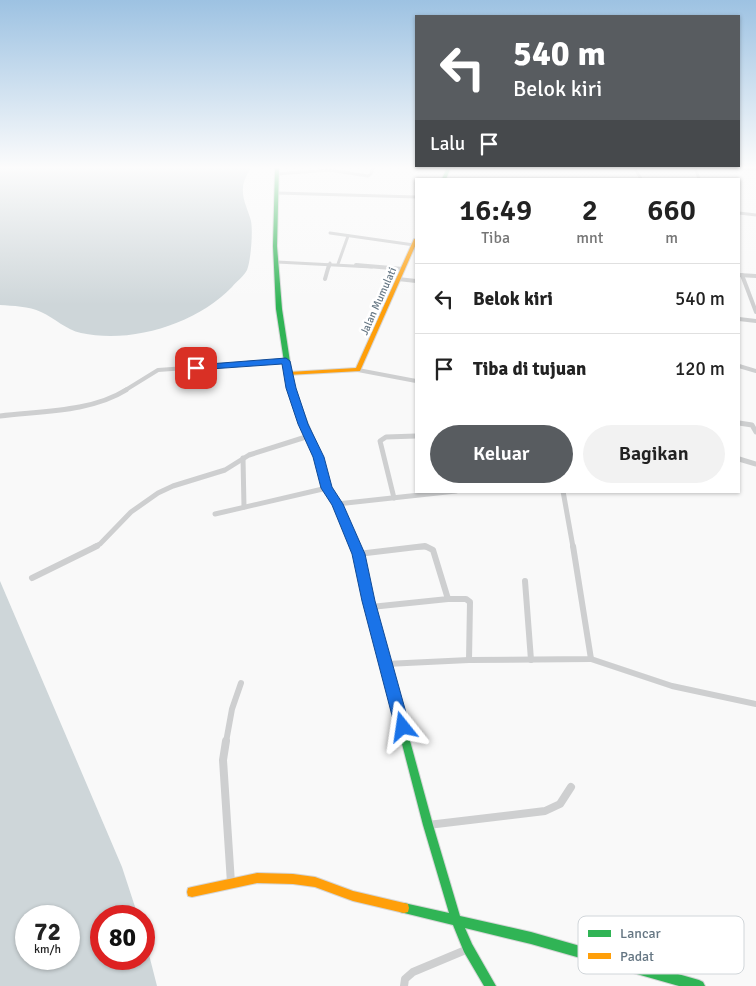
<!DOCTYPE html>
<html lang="id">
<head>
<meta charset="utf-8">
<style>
  body { margin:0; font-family:Signika,sans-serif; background:#f2f2f2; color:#222; height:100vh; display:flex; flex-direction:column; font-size:19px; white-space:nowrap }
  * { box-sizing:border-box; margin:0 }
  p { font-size:16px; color:#767676 }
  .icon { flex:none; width:28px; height:28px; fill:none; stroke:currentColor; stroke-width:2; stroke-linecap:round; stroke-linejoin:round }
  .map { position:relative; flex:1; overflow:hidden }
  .details { position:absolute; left:415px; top:178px; width:325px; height:315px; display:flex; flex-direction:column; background:#fff; border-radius:0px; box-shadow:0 1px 4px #0004 }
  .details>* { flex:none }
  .guide { position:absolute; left:415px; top:15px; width:325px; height:152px; border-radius:0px; box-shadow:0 1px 4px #0004; background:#585c60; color:#fff; overflow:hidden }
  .speed { position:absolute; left:15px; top:905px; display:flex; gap:10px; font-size:25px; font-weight:700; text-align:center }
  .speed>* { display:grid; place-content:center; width:65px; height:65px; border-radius:50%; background:#fff; box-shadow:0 1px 4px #0004; line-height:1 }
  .speed small { font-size:12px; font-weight:400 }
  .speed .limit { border:8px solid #d22; background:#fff; color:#111 }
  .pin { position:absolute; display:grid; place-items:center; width:42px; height:42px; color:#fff; margin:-21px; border-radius:10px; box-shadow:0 2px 8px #0006 }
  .me { position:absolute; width:55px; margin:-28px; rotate:345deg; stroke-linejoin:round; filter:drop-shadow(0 0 4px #0008) }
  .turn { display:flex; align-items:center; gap:18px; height:105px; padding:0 15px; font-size:22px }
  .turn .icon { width:65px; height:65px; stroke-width:2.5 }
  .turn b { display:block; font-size:35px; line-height:42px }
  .then { display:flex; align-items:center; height:48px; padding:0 15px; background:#0003; gap:10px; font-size:19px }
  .eta { display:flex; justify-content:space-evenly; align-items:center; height:85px; text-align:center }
  .eta b { font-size:30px; font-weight:600; line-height:35px }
  .button { display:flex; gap:10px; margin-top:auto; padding:10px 15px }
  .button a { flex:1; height:58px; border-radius:30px; background:#585c60; color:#fff; font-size:20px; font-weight:600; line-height:58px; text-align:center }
  .button a+a { background:#f2f2f2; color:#222 }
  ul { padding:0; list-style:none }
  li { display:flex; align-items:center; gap:15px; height:70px; padding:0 15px; border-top:1px solid #e0e0e0 }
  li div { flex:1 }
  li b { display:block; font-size:19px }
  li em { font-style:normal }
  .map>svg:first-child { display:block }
  .water { fill:#ced6d9; fill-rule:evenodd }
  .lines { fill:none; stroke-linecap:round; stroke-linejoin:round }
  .fast-casing { stroke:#d5d6d7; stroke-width:2 }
  .slow-casing { stroke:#d5d6d7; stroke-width:2 }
  .street-far4 { stroke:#cecfd0; stroke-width:3 }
  .street-far3 { stroke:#cecfd0; stroke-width:4 }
  .street-far2 { stroke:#cecfd0; stroke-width:5 }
  .street-far1 { stroke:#cecfd0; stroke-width:6 }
  .street { stroke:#cecfd0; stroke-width:8 }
  .fast { fill:#30b455; fill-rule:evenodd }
  .slow { fill:#ff9f0a; fill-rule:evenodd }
  .route { fill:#1a73e8; stroke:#114b97 }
  .labels { text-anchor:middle; stroke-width:5; stroke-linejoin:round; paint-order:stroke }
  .far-street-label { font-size:11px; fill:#657683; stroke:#fff }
  .key { fill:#fff; stroke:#d1d6da; stroke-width:1 }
  .key-label { font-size:14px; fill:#657683 }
</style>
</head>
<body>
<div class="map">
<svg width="756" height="986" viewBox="0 0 756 986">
  <rect width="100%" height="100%" fill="#f9f9f9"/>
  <g class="water">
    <path d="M0 167H251C248 173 243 181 243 188 242 200 248 209 251 221 253 231 251 260 247 270 244 276 236 282 232 287 196 324 132 344 81 333 66 330 55 318 41 312 29 306 13 306 0 305Z"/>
    <path d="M0 581 122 867 138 916H101V959H144V935L157 986H0ZM26 916H69V959H26Z"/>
  </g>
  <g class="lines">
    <defs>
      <g id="fast">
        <polygon points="275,167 279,167 277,246 282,309 294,388 321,457 330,488 342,507 338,510 336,509 324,488 315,457 288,388 276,309 273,246"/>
        <polygon points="447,167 451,167 446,179 442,179"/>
        <polygon points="391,682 394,683 395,686 433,825 460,916 531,932 699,980 703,982 705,986 679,986 531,944 465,928 472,944 496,986 484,986 464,952 453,925 400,912 399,908 400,904 404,903 449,913 423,825 387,686 388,683"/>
      </g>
      <g id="slow">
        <polygon points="414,239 416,239 416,244 360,371 287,375 287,373 289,372 356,368"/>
        <polygon points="338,504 342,507 362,554 395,686 394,689 391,690 388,689 387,686 354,554 334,507"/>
        <polygon points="257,873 293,874 315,877 353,891 404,903 408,904 409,908 408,912 404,913 353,901 315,887 293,884 257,883 192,897 188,896 187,892 188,888 192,887"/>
      </g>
    </defs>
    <use href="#fast" class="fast-casing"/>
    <use href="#slow" class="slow-casing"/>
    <g class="street-far4">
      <polyline points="634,167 641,179"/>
      <polyline points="695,167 699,179"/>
      <polyline points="698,167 756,169"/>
      <polyline points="277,174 329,170 368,176 371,174 373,167"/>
      <polyline points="277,193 416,197"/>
      <polyline points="739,213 756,215"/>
      <polyline points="330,233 414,245"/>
      <polyline points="277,262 372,267"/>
      <polyline points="338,264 348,236"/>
      <polyline points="329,267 330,263"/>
    </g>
    <g class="street-far3">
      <polyline points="356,265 403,269"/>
      <polyline points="739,275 756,276"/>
      <polyline points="742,275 756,312"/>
      <polyline points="325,279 329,265"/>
      <polyline points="398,279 416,281"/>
      <polyline points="739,319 756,321"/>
      <polyline points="739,366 756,371"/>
      <polyline points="358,370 416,381"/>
      <polyline points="124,391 158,370 286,361"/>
    </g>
    <g class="street-far2">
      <path d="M0 416C41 411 91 412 126 390"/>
      <polyline points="739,423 752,425 756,432"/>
      <polyline points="243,458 244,507"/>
      <polyline points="739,459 756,464"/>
      <polyline points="563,491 573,547"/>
      <polyline points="394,498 380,441 386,437 416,436"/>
      <polyline points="337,504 456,491"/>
      <polyline points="215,514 327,488"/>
      <polyline points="94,547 100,544 131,512 158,493 173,486 225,470 249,455 309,436"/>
      <polyline points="417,547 427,547"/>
    </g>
    <g class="street-far1">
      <polyline points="358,554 425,546 433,550 448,599 371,607"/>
      <polyline points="32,578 97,546"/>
      <polyline points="525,581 531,660"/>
      <polyline points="448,599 466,599 470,602 469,660"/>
      <polyline points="591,659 672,686 756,704"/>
      <polyline points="386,664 469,660 591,659 573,546"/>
      <polyline points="226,742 232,709 241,683"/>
    </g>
    <g class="street">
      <polyline points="226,741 223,760 231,883"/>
      <polyline points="428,825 545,811 560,804 571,787"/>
      <polyline points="404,986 405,979 413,972 468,949"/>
    </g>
    <use href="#fast" class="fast"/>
    <use href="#slow" class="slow"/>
  </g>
  <linearGradient id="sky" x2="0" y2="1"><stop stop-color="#9dc2e2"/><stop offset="0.55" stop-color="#fcfcfc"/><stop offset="1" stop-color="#fcfcfc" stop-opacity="0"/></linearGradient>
  <rect width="756" height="305" fill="url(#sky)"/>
  <polygon class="route" points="286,358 290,361 296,388 308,424 324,457 332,487 343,504 365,554 375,601 410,727 408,732 403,734 398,732 395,727 362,601 352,554 332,505 321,488 313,457 298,424 286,388 282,364 196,370 191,368 196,365"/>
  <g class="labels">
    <g class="far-street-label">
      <text transform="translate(378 301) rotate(-66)" y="4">Jalan Mumulati</text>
    </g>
  </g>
  <rect x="578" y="916" width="166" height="58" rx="8" class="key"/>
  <rect x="588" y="930" width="23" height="7" fill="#30b455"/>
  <rect x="588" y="953" width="23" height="6" fill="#ff9f0a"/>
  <g class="key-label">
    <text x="620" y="938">Lancar</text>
    <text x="620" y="961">Padat</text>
  </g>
</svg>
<div class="speed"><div>72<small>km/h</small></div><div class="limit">80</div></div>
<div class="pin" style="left:196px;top:368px;background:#d93025"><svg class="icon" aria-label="arrive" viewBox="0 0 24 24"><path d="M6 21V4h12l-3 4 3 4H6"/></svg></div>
<svg class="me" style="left:403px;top:727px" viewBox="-20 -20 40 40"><path d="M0-17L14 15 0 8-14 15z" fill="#1a73e8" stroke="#fff" stroke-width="4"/></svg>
<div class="guide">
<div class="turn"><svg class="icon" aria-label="left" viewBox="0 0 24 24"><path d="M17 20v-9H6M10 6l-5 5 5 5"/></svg><div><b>540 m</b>Belok kiri</div></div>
<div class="then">Lalu<svg class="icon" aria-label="arrive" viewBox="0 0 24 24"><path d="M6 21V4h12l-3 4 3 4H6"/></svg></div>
</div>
<section class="details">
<div class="eta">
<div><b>16:49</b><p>Tiba</p></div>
<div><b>2</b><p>mnt</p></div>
<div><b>660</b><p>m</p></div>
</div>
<ul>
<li><svg class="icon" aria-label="left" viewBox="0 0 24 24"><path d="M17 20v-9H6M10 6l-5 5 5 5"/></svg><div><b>Belok kiri</b></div><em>540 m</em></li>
<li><svg class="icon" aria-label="arrive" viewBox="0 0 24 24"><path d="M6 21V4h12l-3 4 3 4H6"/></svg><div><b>Tiba di tujuan</b></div><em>120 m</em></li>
</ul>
<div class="button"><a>Keluar</a><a>Bagikan</a></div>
</section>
</div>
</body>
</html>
